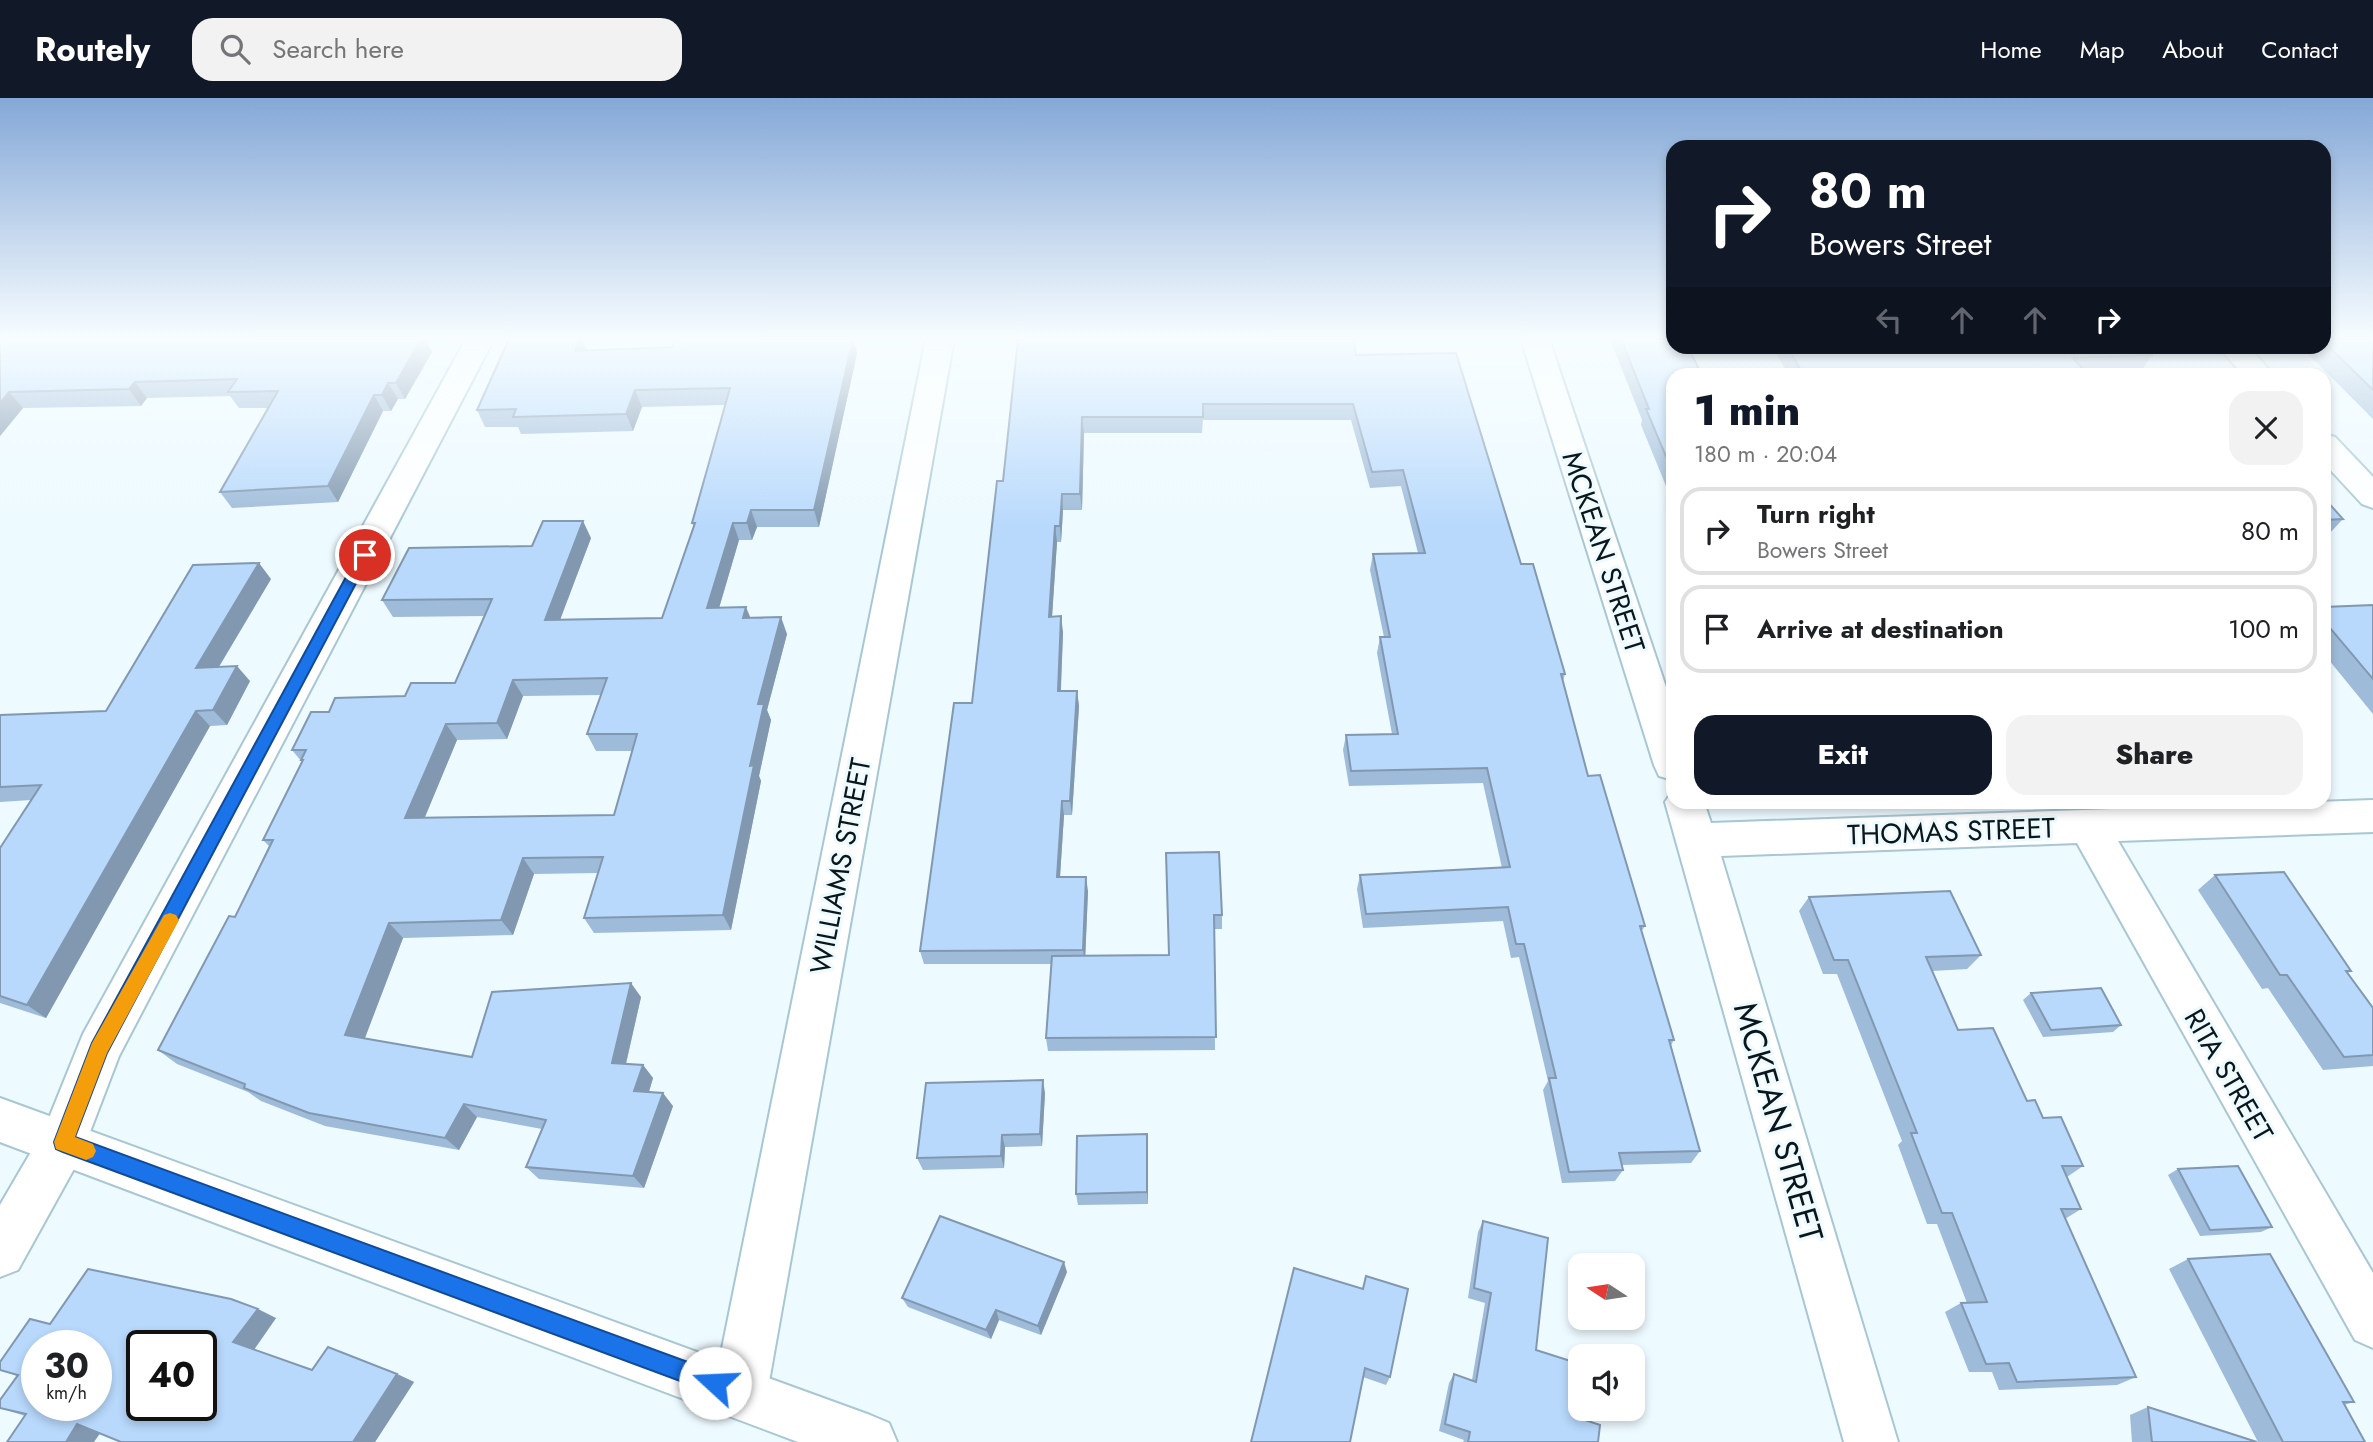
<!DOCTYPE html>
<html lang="en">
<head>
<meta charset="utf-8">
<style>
  body { margin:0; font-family:Jost,sans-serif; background:#f2f2f2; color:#202124; height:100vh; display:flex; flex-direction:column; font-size:26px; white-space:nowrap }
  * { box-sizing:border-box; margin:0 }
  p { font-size:23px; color:#757577 }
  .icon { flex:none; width:38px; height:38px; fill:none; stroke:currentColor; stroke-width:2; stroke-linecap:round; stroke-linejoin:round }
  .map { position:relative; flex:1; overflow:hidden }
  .drawer { position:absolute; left:1666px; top:270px; width:665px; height:441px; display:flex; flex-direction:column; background:#fff; border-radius:21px; box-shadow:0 4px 10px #0003 }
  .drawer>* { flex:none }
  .guide { position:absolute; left:1666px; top:42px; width:665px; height:214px; border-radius:21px; box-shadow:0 4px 10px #0003; background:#111827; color:#fff; overflow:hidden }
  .needle { width:46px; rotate:282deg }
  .fabs { position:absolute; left:1568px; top:1155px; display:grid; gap:14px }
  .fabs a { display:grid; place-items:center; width:77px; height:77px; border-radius:14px; background:#fff; box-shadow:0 4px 10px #0003; font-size:35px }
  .speed { position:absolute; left:21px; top:1232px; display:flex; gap:14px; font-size:35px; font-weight:700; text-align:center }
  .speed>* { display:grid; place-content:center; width:91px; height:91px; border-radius:50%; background:#fff; box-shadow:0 4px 10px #0003; line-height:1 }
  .speed small { font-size:18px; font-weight:400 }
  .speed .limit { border:4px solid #111; border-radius:10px; background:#fff; color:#111 }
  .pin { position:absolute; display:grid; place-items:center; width:60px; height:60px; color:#fff; margin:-30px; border:4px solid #fff; border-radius:50%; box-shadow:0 2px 7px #0007 }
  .me { position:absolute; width:77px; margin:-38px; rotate:290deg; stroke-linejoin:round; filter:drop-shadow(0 0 5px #0008) }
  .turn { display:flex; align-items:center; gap:24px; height:147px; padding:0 28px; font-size:32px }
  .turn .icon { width:91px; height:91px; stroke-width:2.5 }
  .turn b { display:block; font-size:49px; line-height:60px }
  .lanes { display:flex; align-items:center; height:66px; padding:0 28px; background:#0003; justify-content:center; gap:35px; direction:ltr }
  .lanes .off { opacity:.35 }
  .round { display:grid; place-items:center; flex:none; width:74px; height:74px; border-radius:21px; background:#f2f2f2 }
  .head { display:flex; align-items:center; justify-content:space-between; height:119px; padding:0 28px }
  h1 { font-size:42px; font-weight:800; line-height:52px; color:#111827 }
  .action { display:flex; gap:14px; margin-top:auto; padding:14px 28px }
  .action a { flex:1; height:80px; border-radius:21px; background:#111827; color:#fff; font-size:28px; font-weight:800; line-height:80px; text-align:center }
  .action a+a { background:#f2f2f2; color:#202124 }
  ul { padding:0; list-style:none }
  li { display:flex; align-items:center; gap:21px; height:88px; margin:0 14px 10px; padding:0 14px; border:4px solid #e0e0e0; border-radius:21px }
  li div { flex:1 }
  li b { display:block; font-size:26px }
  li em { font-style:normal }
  header { display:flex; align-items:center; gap:42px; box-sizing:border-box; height:98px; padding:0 35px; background:#111827; color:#fff }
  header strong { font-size:33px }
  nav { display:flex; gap:38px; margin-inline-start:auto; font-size:24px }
  .search { width:490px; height:63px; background:#f2f2f2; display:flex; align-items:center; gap:18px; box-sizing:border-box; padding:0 24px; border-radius:21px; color:#757577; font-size:26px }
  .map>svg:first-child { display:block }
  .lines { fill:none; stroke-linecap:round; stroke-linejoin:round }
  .street-casing { stroke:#a8c7d3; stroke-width:4 }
  .secondary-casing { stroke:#a8c7d3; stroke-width:4 }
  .street { fill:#fff; fill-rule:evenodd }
  .secondary { fill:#fff; fill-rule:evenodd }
  .wall { fill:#9ebbd9; fill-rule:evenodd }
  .shaded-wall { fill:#8198b0 }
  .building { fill:#b8d9fc; stroke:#8198b0; stroke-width:2; fill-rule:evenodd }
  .route { fill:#1a73e8; stroke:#114b97; stroke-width:2 }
  .slow { fill:#f59e0b }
  .labels { text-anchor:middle; stroke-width:6; stroke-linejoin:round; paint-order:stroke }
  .street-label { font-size:28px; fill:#0b161b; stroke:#edfaff }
  .near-street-label { font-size:33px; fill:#0b161b; stroke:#edfaff }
</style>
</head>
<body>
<header>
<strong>Routely</strong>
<div class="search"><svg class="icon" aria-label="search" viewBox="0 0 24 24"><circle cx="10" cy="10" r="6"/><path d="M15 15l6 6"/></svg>Search here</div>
<nav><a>Home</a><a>Map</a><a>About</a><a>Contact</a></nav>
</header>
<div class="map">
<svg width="2373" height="1344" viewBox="0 0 2373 1344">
  <rect width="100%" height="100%" fill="#edfaff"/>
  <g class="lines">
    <defs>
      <g id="street">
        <polygon points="466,241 494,241 119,958 80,1060 18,1172 0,1179 0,1107 45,1030 83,936"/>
        <polygon points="926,241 954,241 767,1295 759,1314 740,1322 721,1314 713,1295"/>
        <polygon points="1521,241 1549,241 1673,610 1673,682 1659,678 1654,667"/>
        <polygon points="2218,248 2248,248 2273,276 2242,276"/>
        <polygon points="2324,336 2335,339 2373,379 2373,410 2362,406 2324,365"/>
        <polygon points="1673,692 1673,704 1704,704 1711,725 2373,702 2373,734 2118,743 2373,1175 2373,1250 2355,1242 2077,745 1721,758 1898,1344 1844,1344 1665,704"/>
      </g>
      <polygon id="secondary" points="0,1000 870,1317 889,1325 897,1344 798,1344 0,1044"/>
    </defs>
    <use href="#street" class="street-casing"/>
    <use href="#secondary" class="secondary-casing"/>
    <use href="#street" class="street"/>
    <use href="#secondary" class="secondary"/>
  </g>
  <g class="wall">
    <polygon points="0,241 430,241 428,246 432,254 405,301 398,301 391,313 383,313 338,404 232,410 220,394 269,310 239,310 230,298 147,300 141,308 23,310 0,338"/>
    <path d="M509 241H582L587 253 857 255 819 429H757L752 442H739L719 510 750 520 787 536 767 612 771 622 759 678 761 683 731 832 594 835 584 820 598 775 534 776 513 837 403 840 365 940 472 959 641 899 626 966 643 967 653 980 649 994 673 1008 644 1090 539 1081 526 1069 542 1031 477 1019 459 1052 325 1028 261 1003 248 994 177 966 158 952 235 819 269 748 263 742 302 664 292 652 329 614 405 598 455 585 484 518 393 519 382 502 532 448 591 440 560 521 662 520 694 429 692 425 725 307 642 309 633 333 521 336 518 329H485L477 312ZM601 597 587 636 596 653H632L614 717 424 720 457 642 507 641 523 598Z"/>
    <polygon points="1018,241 1356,257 1521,466 1565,576 1563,583 1588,678 1645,828 1641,834 1674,942 1671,947 1700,1053 1691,1065 1622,1067 1623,1072 1615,1083 1562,1085 1543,992 1548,983 1519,859 1511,860 1503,823 1363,830 1357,791 1360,777 1502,770 1483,685 1349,688 1343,652 1346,637 1392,636 1377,555 1380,539 1384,539 1370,472 1373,456 1418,455 1401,388 1370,390 1351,322 1203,322 1202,335 1084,335 1082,412 1063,412 1061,444 1057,444 1052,519 1063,534 1061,593 1077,593 1079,608 1072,717 1064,717 1060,779 1088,793 1085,858 1169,857 1166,755 1222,817 1222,831 1214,831 1215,952 1048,953 1046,940 1051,866 924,866 920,853 972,605 1003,383"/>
    <polygon points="1610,241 1673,241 1673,405 1641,327 1642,322"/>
    <polygon points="2324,241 2373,241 2373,321 2300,248 2324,248"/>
    <polygon points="1772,248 2145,248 2152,257 2142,272 2085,274 2087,276 1788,276"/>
    <polygon points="2324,400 2343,421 2328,437 2324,438"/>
    <polygon points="271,481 219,569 250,583 227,627 210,628 46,920 0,905 0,750 31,702 0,704 0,617 106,613"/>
    <polygon points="2373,507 2373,616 2324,556 2324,509"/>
    <polygon points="2215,777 2351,873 2348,875 2373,910 2373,968 2323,972 2268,890 2262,891 2198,792"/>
    <polygon points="1809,799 1981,857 1967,871 1932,873 1958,932 2043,1020 2083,1068 2067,1079 2081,1111 2065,1121 2136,1279 2117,1287 1999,1292 1992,1274 1969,1274 1945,1214 1961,1205 1967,1205 1937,1126 1927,1126 1898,1047 1902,1043 1837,876 1823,876 1799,813"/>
    <polygon points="2031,895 2121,927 2113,934 2043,939 2023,902"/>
    <polygon points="1045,995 1042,1048 1005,1049 1004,1070 923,1072 917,1060"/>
    <polygon points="1147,1036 1148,1106 1078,1107 1076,1096"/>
    <polygon points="2178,1071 2272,1129 2261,1134 2200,1138 2168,1077"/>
    <polygon points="1483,1123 1536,1252 1576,1319 1598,1344 1463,1344 1464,1342 1439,1333 1449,1285 1454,1276 1472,1282 1485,1205 1468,1200 1478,1134"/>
    <polygon points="2188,1161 2354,1304 2344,1307 2365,1344 2258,1344 2169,1171"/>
    <polygon points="1067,1174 1041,1237 999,1222 991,1241 908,1209 902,1200"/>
    <polygon points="1366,1178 1390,1279 1386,1287 1363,1279 1362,1191"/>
    <polygon points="276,1220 254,1252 312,1272 397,1276 414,1284 375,1344 121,1344 100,1335 25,1318 0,1310 17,1278 0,1272 50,1226"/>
    <polygon points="2148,1309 2257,1344 2132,1344 2130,1317"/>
  </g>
  <g class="shaded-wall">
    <polygon points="416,241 430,241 428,246 432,254 405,301 396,285"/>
    <polygon points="579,241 582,241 588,255 575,253"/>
    <polygon points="853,241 854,241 857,255 819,429 814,412"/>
    <polygon points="135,284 147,300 141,308 129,291"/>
    <polygon points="388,285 398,301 391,313 382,297"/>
    <polygon points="635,292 642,309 633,333 626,316"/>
    <polygon points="9,294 23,310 0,338 0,305"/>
    <polygon points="374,297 383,313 338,404 328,388"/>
    <polygon points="1082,319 1084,335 1082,412 1080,396"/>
    <polygon points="1062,396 1063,412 1061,444 1060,428"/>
    <polygon points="751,412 757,429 752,442 747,425"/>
    <polygon points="583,423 591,440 554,538 545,522"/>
    <polygon points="733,425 739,442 714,527 707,510"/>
    <polygon points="1055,428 1057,444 1051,534 1049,519"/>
    <polygon points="259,465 271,481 209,585 196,570"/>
    <polygon points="746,509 753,526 743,520"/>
    <polygon points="1061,518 1063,534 1060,608 1058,593"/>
    <polygon points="781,519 787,536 767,612 771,622 759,678 761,683 731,832 723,817 750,668 758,606"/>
    <polygon points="237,568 250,583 227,627 213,612"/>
    <polygon points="513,582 523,598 507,641 497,625"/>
    <polygon points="1077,593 1079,608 1072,717 1070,703"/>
    <polygon points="196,613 210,628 46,920 27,907"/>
    <polygon points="446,626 457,642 418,736 405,720"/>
    <polygon points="1062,703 1064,717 1059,794 1057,779"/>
    <polygon points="523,760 534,776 513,837 501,822"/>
    <polygon points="1086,779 1088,793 1085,866 1083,852"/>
    <polygon points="389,825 403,840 361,950 345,937"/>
    <polygon points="631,885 641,899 623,978 612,965"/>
    <polygon points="643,967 653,980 645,1006 634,993"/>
    <polygon points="1043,982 1045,995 1042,1048 1040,1036"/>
    <polygon points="663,995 673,1008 644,1090 633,1078"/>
    <polygon points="464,1006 477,1019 459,1052 445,1040"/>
    <polygon points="1147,1036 1148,1048 1148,1106 1147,1094"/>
    <polygon points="1002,1037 1005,1049 1004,1070 1001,1058"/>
    <polygon points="1064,1164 1067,1174 1041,1237 1038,1228"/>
    <polygon points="258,1211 276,1220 253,1253 233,1244"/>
    <polygon points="996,1212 999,1222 991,1241 986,1232"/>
    <polygon points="397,1276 414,1284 375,1344 353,1344"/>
    <polygon points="77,1326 101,1334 94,1344 66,1344"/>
  </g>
  <g class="building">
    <polygon points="0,241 421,241 396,285 388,285 382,297 374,297 328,388 220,394 278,293 228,294 237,281 135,284 129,291 9,294 0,305"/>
    <path d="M509 241H579L575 253 672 249 675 241H853L814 412H751L747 425H733L707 510 746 509 743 520 781 519 758 606H764L750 668 754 667 723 817 584 820 603 759 523 760 501 822 389 825 345 937 472 959 492 894 631 885 612 965 643 967 634 993 663 995 633 1078 526 1069 546 1022 464 1006 445 1040 309 1015 244 990 245 986 158 952 229 818 235 819 273 742H263L303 662H301L306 652H292L311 614H329L335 600 405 598 411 585H455L492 501 382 502 409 450 532 448 543 423H583L545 522 662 520 695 425H692L730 290 635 292 626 316 513 319 516 311 477 312ZM607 580 587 636H637L614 717 405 720 446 626 497 625 513 582Z"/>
    <polygon points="1018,241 1353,241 1356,257 1456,255 1521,466 1533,466 1565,576 1561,576 1588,678 1600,677 1645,828 1640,828 1674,942 1669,942 1700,1053 1619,1055 1623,1072 1569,1074 1549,980 1556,980 1524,846 1516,846 1508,809 1366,816 1360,777 1510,769 1487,670 1351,673 1346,637 1398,636 1380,539 1390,539 1373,456 1425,455 1403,372 1372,374 1353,306 1203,306 1203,319 1082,319 1080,396 1062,396 1060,428 1055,428 1049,519 1061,518 1058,593 1077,593 1070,703 1062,703 1057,779 1086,779 1083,852 920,853 954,605 972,605 997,383 1003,383"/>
    <polygon points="1621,241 1673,241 1673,248 1688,248 1701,276 1673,276 1673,375 1646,311 1649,311"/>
    <polygon points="2324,241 2373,241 2373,292 2324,244"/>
    <polygon points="1787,248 2145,248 2152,257 2073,260 2087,276 1803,276"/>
    <polygon points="2324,400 2343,421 2324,422"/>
    <polygon points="259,465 196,570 237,568 213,612 196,613 27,907 0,898 0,750 41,687 0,689 0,617 106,613 193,467"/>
    <polygon points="2373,507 2373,581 2324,523 2324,509"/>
    <polygon points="1219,754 1222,817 1214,817 1216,939 1046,940 1052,858 1169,857 1166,755"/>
    <polygon points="2284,774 2351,873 2346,873 2373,910 2373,957 2344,959 2287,877 2280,877 2215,777"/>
    <polygon points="1950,793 1981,857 1926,859 1958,932 1993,930 2027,1003 2035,1002 2043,1020 2061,1019 2083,1068 2062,1068 2081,1111 2061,1111 2136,1279 2017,1284 2009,1265 1986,1266 1961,1205 1987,1204 1952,1115 1942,1115 1911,1035 1917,1035 1848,862 1834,862 1809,799"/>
    <polygon points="2101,890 2121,927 2051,932 2031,895"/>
    <polygon points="1043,982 1040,1036 1002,1037 1001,1058 917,1060 926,985"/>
    <polygon points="1147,1036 1147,1094 1076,1096 1077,1038"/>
    <polygon points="2238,1068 2272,1129 2210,1132 2178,1071"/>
    <polygon points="940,1118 1064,1164 1038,1228 996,1212 986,1232 902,1200"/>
    <polygon points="1483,1123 1548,1140 1536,1252 1580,1266 1580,1282 1576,1319 1600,1327 1598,1344 1468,1344 1470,1334 1445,1326 1454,1276 1476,1284 1491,1195 1474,1190"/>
    <polygon points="2270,1156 2354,1304 2343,1304 2365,1344 2283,1344 2188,1161"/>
    <polygon points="1294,1170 1363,1191 1366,1178 1408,1191 1390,1279 1365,1270 1350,1344 1251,1344"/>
    <path d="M88 1171 231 1201 258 1211 233 1244 312 1272 328 1249 397 1276 353 1344H121L77 1326 66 1344H7L26 1316 0 1310V1302L18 1277 0 1272V1264L30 1221 50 1226ZM37 1248H96V1307H37ZM142 1248H201V1307H142Z"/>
    <polygon points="2148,1309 2257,1344 2152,1344"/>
  </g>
  <linearGradient id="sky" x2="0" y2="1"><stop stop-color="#84a8d7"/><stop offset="0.56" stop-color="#f7fdff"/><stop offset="1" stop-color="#f7fdff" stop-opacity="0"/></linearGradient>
  <rect width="2373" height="429" fill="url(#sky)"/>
  <polygon class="route" points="365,452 371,457 107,955 75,1039 715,1274 723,1278 726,1285 723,1293 715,1296 63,1054 56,1051 54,1044 92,945 358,457"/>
  <polygon class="slow" points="170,815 176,817 179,822 107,955 75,1039 93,1046 96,1053 93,1059 86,1062 56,1051 54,1044 92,945 164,817"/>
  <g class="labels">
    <g class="street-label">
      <text transform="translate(1604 454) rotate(72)" y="10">MCKEAN STREET</text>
      <text transform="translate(1951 733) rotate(-2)" y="10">THOMAS STREET</text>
      <text transform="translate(840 768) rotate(-79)" y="10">WILLIAMS STREET</text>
      <text transform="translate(2229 977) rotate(60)" y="10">RITA STREET</text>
    </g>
    <g class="near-street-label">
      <text transform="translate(1779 1024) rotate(74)" y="12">MCKEAN STREET</text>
    </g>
  </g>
</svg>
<div class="fabs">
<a><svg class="needle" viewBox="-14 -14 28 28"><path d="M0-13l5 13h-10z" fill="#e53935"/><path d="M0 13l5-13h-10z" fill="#757577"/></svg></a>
<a><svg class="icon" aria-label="sound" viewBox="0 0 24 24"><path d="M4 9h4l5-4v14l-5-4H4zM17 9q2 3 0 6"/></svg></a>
</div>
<div class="speed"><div>30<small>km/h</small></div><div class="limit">40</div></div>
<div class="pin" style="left:365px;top:457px;background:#d93025"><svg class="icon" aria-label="arrive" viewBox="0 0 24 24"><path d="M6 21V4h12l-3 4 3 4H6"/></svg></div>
<svg class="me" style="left:715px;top:1285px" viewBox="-20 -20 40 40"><circle r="19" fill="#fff"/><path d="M0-13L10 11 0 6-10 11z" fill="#1a73e8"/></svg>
<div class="guide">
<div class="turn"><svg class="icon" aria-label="right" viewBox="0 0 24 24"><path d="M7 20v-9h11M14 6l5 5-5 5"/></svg><div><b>80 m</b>Bowers Street</div></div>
<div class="lanes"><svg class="icon off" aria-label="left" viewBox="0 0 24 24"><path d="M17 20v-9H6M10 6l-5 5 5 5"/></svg><svg class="icon off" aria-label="ahead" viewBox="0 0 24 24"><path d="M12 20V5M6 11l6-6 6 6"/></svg><svg class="icon off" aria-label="ahead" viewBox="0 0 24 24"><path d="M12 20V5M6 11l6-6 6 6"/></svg><svg class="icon" aria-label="right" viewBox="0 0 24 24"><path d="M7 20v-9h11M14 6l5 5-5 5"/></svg></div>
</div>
<section class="drawer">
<div class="head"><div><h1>1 min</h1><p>180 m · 20:04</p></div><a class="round"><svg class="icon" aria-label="close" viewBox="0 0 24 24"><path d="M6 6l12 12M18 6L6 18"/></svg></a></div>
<ul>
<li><svg class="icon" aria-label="right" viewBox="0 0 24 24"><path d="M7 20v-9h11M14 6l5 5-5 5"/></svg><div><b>Turn right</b><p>Bowers Street</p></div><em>80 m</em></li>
<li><svg class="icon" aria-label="arrive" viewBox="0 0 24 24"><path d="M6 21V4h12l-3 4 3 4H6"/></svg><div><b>Arrive at destination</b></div><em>100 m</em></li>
</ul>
<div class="action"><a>Exit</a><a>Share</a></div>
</section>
</div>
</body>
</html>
